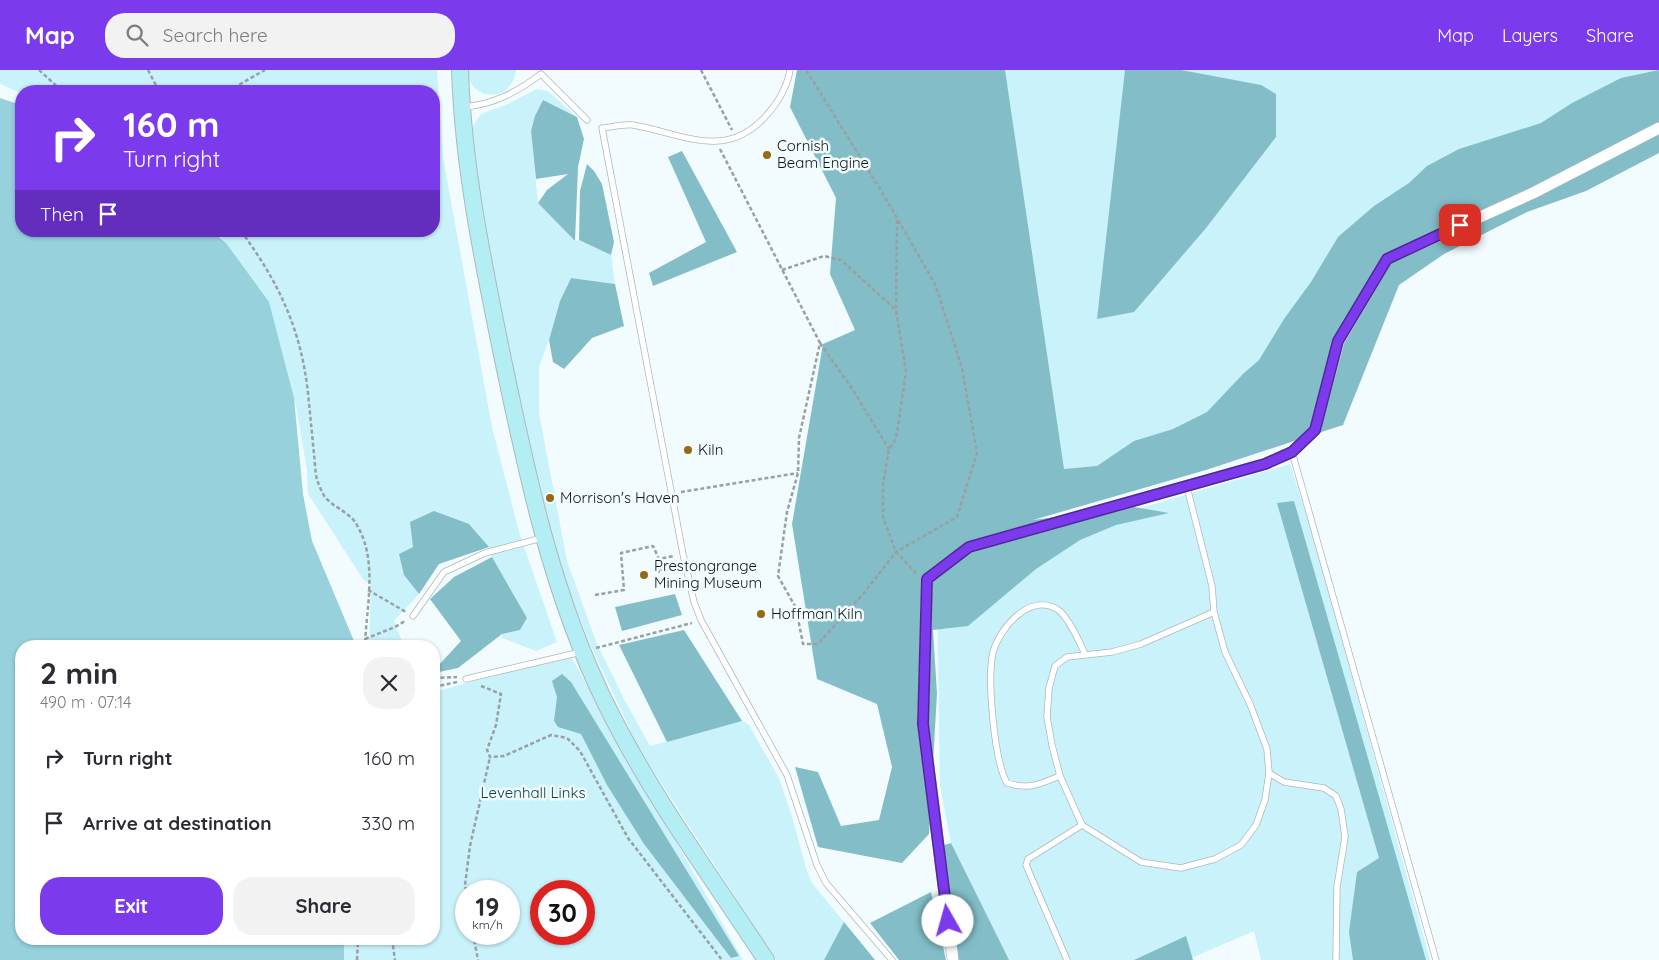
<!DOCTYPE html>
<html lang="en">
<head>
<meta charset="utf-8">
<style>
  body { margin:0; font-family:Quicksand,sans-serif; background:#f2f2f3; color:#2b2b33; height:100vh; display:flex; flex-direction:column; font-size:19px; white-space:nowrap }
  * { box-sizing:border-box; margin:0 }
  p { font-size:16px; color:#7c7c81 }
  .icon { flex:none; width:28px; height:28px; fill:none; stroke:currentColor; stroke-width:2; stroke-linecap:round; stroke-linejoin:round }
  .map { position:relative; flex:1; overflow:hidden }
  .drawer { position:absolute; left:15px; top:570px; width:425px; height:305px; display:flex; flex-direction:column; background:#fff; border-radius:20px; box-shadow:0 1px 4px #0004 }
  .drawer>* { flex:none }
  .banner { position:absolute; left:15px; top:15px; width:425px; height:152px; border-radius:20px; box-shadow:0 1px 4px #0004; background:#7c3aed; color:#fff; overflow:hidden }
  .speed { position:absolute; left:455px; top:810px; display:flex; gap:10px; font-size:25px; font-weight:700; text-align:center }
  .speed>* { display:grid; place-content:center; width:65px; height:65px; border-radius:50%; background:#fff; box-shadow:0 1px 4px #0004; line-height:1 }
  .speed small { font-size:12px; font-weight:400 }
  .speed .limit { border:8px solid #d22; background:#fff; color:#111 }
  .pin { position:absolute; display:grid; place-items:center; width:42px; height:42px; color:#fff; margin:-21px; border-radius:10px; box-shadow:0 2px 8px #0006 }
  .me { position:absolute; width:55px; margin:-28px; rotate:353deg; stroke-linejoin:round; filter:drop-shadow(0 0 4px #0008) }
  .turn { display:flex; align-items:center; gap:18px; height:105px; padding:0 25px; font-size:22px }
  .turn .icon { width:65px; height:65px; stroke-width:2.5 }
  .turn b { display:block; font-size:35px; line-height:42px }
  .then { display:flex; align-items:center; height:48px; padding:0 25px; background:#0003; gap:10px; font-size:19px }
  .round { display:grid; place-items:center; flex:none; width:52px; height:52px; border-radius:20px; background:#f2f2f3 }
  .headline { display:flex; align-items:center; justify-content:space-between; height:85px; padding:0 25px }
  h1 { font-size:30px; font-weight:700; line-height:38px }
  .button { display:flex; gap:10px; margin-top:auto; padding:10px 25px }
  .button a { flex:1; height:58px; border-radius:20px; background:#7c3aed; color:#fff; font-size:20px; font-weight:700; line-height:58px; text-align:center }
  .button a+a { background:#f2f2f3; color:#2b2b33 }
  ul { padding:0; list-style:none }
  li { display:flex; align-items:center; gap:15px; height:65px; padding:0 25px }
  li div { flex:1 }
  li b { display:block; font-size:19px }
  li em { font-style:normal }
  header { display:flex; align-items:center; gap:30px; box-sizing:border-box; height:70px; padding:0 25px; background:#7c3aed; color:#fff }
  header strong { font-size:24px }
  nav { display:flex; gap:28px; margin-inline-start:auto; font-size:18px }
  .search { width:350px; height:45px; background:#f2f2f3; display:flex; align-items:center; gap:12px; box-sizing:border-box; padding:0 18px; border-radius:20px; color:#7c7c81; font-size:19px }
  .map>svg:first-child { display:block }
  .green { fill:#c9f2fa; fill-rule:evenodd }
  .forest { fill:#83bec8 }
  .water { fill:#96d1dc }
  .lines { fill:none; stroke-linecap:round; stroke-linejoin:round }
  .lane-casing { stroke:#aeb8ba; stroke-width:7 }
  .street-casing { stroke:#aeb8ba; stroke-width:12 }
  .secondary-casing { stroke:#aeb8ba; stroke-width:18 }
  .path { stroke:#98a0a1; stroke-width:2.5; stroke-dasharray:4 2.5; stroke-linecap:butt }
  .lane { stroke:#fff; stroke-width:5.5 }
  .street { stroke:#fff; stroke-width:11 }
  .secondary { stroke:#b3eef5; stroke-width:16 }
  .route-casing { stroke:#51269a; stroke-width:12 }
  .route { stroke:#7c3aed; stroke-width:9 }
  .poi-dot { fill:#956916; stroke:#f2fcfe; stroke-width:2 }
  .labels { text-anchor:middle; stroke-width:5; stroke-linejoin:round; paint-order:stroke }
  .poi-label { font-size:15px; fill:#101414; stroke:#f2fcfe; text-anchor:start }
  .park-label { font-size:15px; fill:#084048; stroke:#f2fcfe }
</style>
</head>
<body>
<header>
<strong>Map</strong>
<div class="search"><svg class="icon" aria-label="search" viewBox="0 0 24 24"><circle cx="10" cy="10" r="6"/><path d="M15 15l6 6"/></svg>Search here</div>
<nav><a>Map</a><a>Layers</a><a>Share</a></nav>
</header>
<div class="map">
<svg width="1659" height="890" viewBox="0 0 1659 890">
  <rect width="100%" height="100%" fill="#f2fcfe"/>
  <g class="green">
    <polygon points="0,0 437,0 443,87 492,357 519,462 557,572 536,581 502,568 502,564 520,560 527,548 492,487 489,477 469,454 413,477 404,505 419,524 394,551 404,576 369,576 371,516 363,509 308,424 307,400 296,336 264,227 217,161 434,161 434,21 21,21 21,23 0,14"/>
    <path d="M466 0H516C512 33 471 33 466 0Z"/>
    <polygon points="1005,0 1659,0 1461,133 1277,369 1028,452"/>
    <polygon points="537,19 548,21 577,47 543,30 531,61 538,133 575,171 579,170 611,185 615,214 571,208 560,231 549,270 539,297 539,343 567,491 597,574 625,631 650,676 742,651 749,655 779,708 791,743 806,798 812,813 844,852 824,890 776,890 639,679 590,574 570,523 552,465 533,389 486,171 471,63 473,56 481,44 508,34"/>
    <polygon points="1290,394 1315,472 1430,890 1261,890 1254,861 1187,890 1001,890 951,773 940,716 937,515 964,490"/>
    <path d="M570 585 743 890H341L342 869H434V622ZM466 821H509V864H466ZM541 821H584V864H541Z"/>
  </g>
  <g class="forest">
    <polygon points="797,0 1005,0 1064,399 1097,396 1134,371 1173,359 1207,342 1243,304 1259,290 1284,249 1311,212 1338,167 1374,136 1409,113 1427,96 1459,79 1541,53 1572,33 1621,8 1659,0 1659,83 1586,121 1527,142 1444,184 1399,215 1343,355 1206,400 1033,450 1134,437 1169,443 1116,455 1080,470 1036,499 968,556 933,560 937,623 929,764 902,793 818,777 795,697 818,702 841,756 879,750 892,697 877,634 817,609 792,454 823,274 855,260 830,204 836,128 790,37"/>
    <polygon points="1125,0 1181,0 1261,15 1276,24 1276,67 1206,158 1134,242 1097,249"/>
    <polygon points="543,30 577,47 584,69 578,97 575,171 538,133 547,120 568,104 536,109 531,61 535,46"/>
    <polygon points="682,81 737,182 653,216 649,203 706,172 668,87"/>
    <polygon points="587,94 594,101 602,114 614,172 611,185 579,170 580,121"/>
    <polygon points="571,208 615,214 624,256 592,268 564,299 553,292 549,270 560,231"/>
    <polygon points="1294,431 1426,890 1353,890 1349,862 1357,802 1379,788 1277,433"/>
    <polygon points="434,441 469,454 489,477 439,494 419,524 404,505 399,484 413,477 410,452"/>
    <polygon points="492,487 527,548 520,560 502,564 458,598 434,603 434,598 438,596 461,571 430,529 454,507"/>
    <polygon points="675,524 682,545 622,561 615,537"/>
    <polygon points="684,560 742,651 667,672 619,575"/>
    <polygon points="562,604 571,612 739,886 731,888 644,774 607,715 581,664 558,657 554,651 557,627 552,611"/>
    <polygon points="951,773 1009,890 957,890 941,776"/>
    <polygon points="931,822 946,890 899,890 870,853"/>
    <polygon points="844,852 875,890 824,890"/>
    <polygon points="1186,866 1193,890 1134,890"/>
  </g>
  <polygon class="water" points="0,28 21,35 21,161 212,161 226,173 269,232 294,328 303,424 312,471 354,571 354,576 21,576 21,869 344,869 344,890 0,890"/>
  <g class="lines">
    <defs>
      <g id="lane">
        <path d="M790 0C787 18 777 34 765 47 724 91 681 63 633 55 623 54 612 57 602 58L683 484 694 532 701 550 787 705 817 795 826 813 892 890"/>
        <path d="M463 37C493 35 517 22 541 4L587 50"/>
        <polyline points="1292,382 1436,890"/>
        <polyline points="1187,417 1212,516 1214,542 1141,574 1112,582 1067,587 1055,596 1049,618 1047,647 1052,675 1060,706 1082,755 1141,792 1181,798 1215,789 1241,775 1256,755 1265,730 1269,703 1267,679 1250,634 1225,582 1214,542"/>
        <polyline points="413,546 444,502 485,483 542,468"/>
        <polyline points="466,609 581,582"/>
        <polyline points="1269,703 1284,712 1324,718 1336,726 1341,739 1345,767 1337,817 1336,890"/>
        <path d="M1060 706C1039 714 1030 720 1007 713 994 690 987 608 993 582 1000 558 1029 523 1057 539 1068 546 1079 571 1085 584"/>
        <polyline points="1067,890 1026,795 1028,789 1082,755"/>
      </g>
      <polyline id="street" points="953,890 923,654 927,509 969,477 1265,394 1292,382 1315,360 1339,271 1387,189 1533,123 1659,58"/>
      <path id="secondary" d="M460 0C463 95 482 187 501 280 526 400 551 523 606 634 650 724 711 806 766 890"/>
    </defs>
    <use href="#lane" class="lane-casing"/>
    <use href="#street" class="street-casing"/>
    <use href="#secondary" class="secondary-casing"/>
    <g class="path">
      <polyline points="39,0 62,21"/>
      <polyline points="148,0 159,21"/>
      <polyline points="701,0 732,60"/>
      <polyline points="228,21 265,0"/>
      <polyline points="720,79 820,273 799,368 798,403 787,442 778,506 796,538 803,574 818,574 863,524 896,482 957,447 977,383 962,298 935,214 882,122 806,0"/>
      <polyline points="897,150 896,240 906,302 896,369 889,379 883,414 883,447 896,482 917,504"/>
      <path d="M241 161C279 213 301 259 308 323 310 343 312 363 314 384 315 392 315 402 317 410 319 415 322 423 325 427 335 439 351 442 358 457 378 493 366 538 365 576"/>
      <polyline points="782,200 824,186 841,190 896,240"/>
      <polyline points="820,273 853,320 889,379"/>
      <polyline points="681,422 798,403"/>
      <polyline points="656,502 662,501 659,489"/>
      <polyline points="368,520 406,542"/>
      <polyline points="595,525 624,520 621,483 653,476 659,489 674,486"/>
      <polyline points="365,569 395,557 405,551"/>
      <polyline points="596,578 692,553"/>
      <polyline points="434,608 457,607"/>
      <polyline points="481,616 501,624 496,655 487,680 490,687 504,686 551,665 567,668 580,681 628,768 722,890"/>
      <polyline points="434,617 457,612"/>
      <polyline points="466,821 465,815 470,776 490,687"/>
      <polyline points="473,864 478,890"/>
      <polyline points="392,869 395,890"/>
      <polyline points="357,890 358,869"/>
    </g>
    <use href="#lane" class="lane"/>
    <use href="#street" class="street"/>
    <use href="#secondary" class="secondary"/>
  </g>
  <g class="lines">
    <defs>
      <polyline id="route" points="948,851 923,654 927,509 969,477 1265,394 1292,382 1315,360 1338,271 1387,189 1460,155"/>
    </defs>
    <use href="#route" class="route-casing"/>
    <use href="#route" class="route"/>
  </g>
  <g class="poi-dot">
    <circle cx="767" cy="85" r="5"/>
    <circle cx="688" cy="380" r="5"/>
    <circle cx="550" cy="428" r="5"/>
    <circle cx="644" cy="505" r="5"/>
    <circle cx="761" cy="544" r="5"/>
  </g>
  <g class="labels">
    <g class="poi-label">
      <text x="777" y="81">Cornish<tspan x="777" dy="17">Beam Engine</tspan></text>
      <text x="698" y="385">Kiln</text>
      <text x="560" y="433">Morrison's Haven</text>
      <text x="654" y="501">Prestongrange<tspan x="654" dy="17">Mining Museum</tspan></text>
      <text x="771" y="549">Hoffman Kiln</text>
    </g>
    <g class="park-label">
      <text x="533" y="728">Levenhall Links</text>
    </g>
  </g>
</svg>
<div class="speed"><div>19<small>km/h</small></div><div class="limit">30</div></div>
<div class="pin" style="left:1460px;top:155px;background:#d93025"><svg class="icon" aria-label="arrive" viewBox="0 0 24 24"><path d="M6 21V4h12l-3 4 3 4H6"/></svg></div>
<svg class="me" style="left:948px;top:851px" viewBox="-20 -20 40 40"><circle r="19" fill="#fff"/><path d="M0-13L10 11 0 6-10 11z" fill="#7c3aed"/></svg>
<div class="banner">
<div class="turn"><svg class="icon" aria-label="right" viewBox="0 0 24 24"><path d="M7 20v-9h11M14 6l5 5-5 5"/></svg><div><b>160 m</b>Turn right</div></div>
<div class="then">Then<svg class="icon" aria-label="arrive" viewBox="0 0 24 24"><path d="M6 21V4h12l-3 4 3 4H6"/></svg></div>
</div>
<section class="drawer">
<div class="headline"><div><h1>2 min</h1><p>490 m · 07:14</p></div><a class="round"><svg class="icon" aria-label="close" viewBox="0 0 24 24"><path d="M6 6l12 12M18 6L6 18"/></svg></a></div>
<ul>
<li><svg class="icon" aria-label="right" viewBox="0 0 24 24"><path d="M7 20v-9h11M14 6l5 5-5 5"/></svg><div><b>Turn right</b></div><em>160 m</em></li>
<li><svg class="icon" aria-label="arrive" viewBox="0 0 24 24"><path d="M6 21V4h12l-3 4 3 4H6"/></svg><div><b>Arrive at destination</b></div><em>330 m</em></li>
</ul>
<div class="button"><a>Exit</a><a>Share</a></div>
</section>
</div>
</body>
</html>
